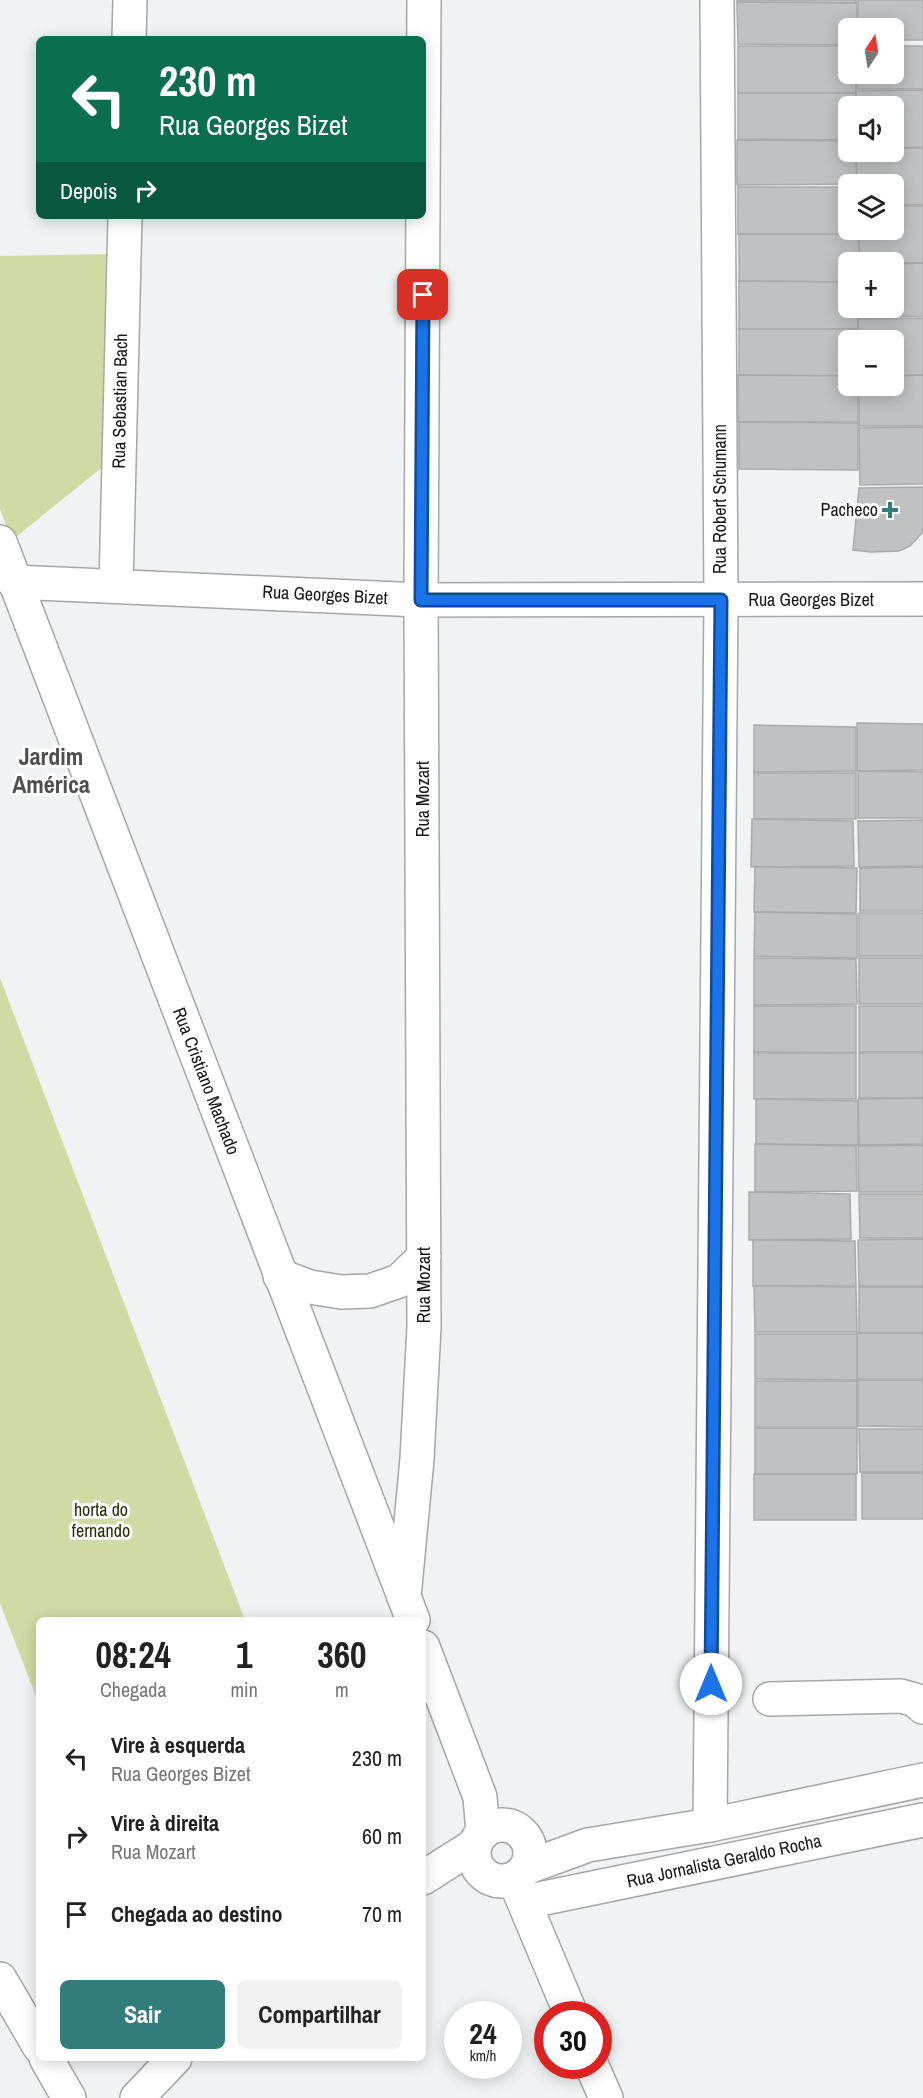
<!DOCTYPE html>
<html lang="pt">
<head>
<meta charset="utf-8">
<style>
  body { margin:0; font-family:"Archivo Narrow",sans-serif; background:#f2f2f2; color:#222; height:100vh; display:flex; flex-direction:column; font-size:22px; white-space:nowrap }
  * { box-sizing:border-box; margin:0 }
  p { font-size:20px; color:#767676 }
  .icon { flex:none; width:33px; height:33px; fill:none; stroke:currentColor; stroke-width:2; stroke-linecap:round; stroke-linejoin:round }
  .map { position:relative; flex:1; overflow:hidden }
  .panel { position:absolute; left:36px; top:1617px; width:390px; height:444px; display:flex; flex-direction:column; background:#fff; border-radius:9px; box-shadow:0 3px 15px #0003 }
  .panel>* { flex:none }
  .top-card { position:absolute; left:36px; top:36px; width:390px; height:183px; border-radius:9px; box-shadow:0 3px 15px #0003; background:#0b6e4f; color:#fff; overflow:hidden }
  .needle { width:39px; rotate:12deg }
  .tools { position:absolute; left:838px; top:18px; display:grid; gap:12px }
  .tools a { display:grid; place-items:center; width:66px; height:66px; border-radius:9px; background:#fff; box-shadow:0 3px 15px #0003; font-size:30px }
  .speed { position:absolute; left:444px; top:2001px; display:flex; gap:12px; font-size:30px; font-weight:700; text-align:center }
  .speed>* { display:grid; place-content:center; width:78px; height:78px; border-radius:50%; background:#fff; box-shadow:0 3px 15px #0003; line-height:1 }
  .speed small { font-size:15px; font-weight:400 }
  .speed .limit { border:9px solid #d22; background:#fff; color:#111 }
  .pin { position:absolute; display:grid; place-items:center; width:51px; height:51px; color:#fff; margin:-26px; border-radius:12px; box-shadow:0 3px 9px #0006 }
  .me { position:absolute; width:66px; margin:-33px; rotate:0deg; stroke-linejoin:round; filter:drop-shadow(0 0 4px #0008) }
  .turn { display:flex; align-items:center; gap:21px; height:126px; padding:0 24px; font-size:27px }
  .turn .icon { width:78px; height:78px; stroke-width:2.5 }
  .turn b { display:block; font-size:42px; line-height:51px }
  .then { display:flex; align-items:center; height:57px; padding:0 24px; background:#0003; gap:12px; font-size:22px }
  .eta { display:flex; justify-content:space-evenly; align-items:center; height:102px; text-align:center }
  .eta b { font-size:36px; font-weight:800; line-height:42px }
  .button { display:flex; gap:12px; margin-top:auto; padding:12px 24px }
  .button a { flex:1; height:69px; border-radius:9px; background:#337c7c; color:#fff; font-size:24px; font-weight:800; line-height:69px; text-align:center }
  .button a+a { background:#f2f2f2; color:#222 }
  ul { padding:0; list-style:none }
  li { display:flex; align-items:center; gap:18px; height:78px; padding:0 24px }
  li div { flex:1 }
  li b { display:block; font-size:22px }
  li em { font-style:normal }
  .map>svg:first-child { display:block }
  .green { fill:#d0daa4 }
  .building { fill:#c0c1c2; stroke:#aaaaac; stroke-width:1.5 }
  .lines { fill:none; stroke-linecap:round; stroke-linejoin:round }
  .minor-casing { stroke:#a6a6a8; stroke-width:36 }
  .minor { stroke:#fff; stroke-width:33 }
  .route-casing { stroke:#114b97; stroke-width:15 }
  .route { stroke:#1a73e8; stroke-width:10 }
  .poi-dot { fill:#337c7c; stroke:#fff; stroke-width:2 }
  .labels { text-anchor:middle; stroke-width:6; stroke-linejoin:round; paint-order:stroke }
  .street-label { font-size:18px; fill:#171718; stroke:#fff }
  .poi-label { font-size:18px; fill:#171718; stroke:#fff; text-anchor:end }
  .park-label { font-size:18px; fill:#282d00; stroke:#fff }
  .district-label { font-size:24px; font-weight:bold; fill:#4e4e4f; stroke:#fff }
</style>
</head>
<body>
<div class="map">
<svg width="923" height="2098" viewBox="0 0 923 2098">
  <rect width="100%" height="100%" fill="#f1f2f3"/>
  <g class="green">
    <polygon points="108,254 110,461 12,540 0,509 0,256"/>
    <polygon points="0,978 245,1620 39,1620 39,1704 0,1603"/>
  </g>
  <g class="building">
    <polygon points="737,0 856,0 856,3 737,2"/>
    <polygon points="858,0 923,0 923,40 894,40 894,28 858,28"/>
    <polygon points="737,2 857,3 857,28 849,28 849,45 738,44"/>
    <polygon points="738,46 849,46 849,74 856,74 856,93 738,93"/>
    <polygon points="894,46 923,46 923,89 857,89 856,74 894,74"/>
    <polygon points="923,90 923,147 894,148 894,106 856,106 856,91"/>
    <polygon points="738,93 856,93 856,106 849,106 849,140 738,139"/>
    <polygon points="737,140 849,141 849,152 856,152 857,184 737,185"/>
    <polygon points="894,148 923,148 923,205 894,205 894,184 857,184 856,152 894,152"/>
    <polygon points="738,187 849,187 849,230 856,230 856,234 738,234"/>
    <polygon points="894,206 923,206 923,263 859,262 859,230 894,230"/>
    <polygon points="739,234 859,234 859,262 849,262 849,282 739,281"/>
    <polygon points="923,263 923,316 860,317 860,308 894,308 894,264"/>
    <polygon points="739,281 849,282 849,308 858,308 858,329 739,329"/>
    <polygon points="923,318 923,375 894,376 894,340 859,340 858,319"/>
    <polygon points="739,329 858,329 858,340 849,340 849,376 739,375"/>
    <polygon points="738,375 849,376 849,386 858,386 858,422 738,422"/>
    <polygon points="923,375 923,426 859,426 859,386 894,386 894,376"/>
    <polygon points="739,422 858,423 858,470 739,469"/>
    <polygon points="923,427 923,484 860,485 859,428"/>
    <polygon points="923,487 923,532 910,546 899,551 871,552 853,550 859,488"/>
    <polygon points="857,723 923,724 923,770 857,771"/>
    <polygon points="754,725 856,727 856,771 754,772"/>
    <polygon points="858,771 923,772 923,818 858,818"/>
    <rect x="754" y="773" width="102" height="46"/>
    <polygon points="752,819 853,821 854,866 751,867"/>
    <polygon points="923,820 923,866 859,867 858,821"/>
    <polygon points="755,867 857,868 856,913 754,912"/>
    <polygon points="923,867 923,911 860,911 860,868"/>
    <polygon points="755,912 857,914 857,958 754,956"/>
    <rect x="859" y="913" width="64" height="43"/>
    <polygon points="754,958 856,959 857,1004 754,1005"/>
    <rect x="859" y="958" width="64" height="46"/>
    <polygon points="754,1006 856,1006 856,1053 754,1052"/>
    <rect x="859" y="1006" width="64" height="46"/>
    <rect x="754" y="1053" width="102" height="46"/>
    <rect x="859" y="1053" width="64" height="45"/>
    <polygon points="923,1098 923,1144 859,1145 858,1099"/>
    <polygon points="756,1099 858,1101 858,1145 756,1144"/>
    <polygon points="755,1144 856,1146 857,1191 755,1192"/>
    <polygon points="923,1145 923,1192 859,1192 858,1146"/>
    <polygon points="749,1192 850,1194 851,1239 749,1240"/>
    <polygon points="859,1194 923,1194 923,1238 860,1238"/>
    <polygon points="923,1239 923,1286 859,1286 858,1240"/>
    <polygon points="753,1240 855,1241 856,1286 753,1286"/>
    <polygon points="754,1286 856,1287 857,1332 755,1332"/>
    <rect x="859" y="1287" width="64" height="46"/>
    <rect x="857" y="1333" width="66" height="46"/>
    <polygon points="755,1334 857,1334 857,1380 755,1379"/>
    <polygon points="858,1380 923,1380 923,1427 858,1426"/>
    <rect x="755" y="1381" width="102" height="46"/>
    <rect x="755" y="1428" width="102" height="46"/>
    <polygon points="859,1429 923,1429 923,1472 860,1472"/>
    <rect x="862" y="1473" width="61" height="46"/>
    <rect x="754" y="1474" width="102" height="46"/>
  </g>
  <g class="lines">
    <defs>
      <g id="minor">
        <polyline points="129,39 130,0"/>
        <polyline points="0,542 413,1620"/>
        <polyline points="14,582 421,600 923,599"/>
        <polyline points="116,586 125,216"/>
        <polyline points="280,1276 310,1287 341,1292 370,1291 399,1281 424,1257"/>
        <polyline points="404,1597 417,1459 424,1327 421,600 424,0"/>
        <polyline points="423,1647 480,1797 483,1833"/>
        <polyline points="770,1699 901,1696 915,1700 923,1707"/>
        <polyline points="710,1825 721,600 717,0"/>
        <circle cx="502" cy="1853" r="28"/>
        <polyline points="528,1867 588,1845 710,1825 923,1780"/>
        <polyline points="423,1878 475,1845"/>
        <polyline points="515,1881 571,2014"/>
        <polyline points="525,1902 923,1820"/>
        <polyline points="0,1979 39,2046"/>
        <polyline points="46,2058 69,2098"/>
        <polyline points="592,2066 606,2098"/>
        <polyline points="137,2098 175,2058"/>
      </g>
    </defs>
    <use href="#minor" class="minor-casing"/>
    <use href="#minor" class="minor"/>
  </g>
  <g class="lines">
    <defs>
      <polyline id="route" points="423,295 421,600 721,600 711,1684"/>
    </defs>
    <use href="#route" class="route-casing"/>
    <use href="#route" class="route"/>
  </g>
  <path class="poi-dot" d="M887 501h6v6h6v6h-6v6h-6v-6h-6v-6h6z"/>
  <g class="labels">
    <g class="street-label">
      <text transform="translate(120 401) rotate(-89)" y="6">Rua Sebastian Bach</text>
      <text transform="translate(720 499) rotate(-90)" y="6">Rua Robert Schumann</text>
      <text transform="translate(325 595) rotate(3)" y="6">Rua Georges Bizet</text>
      <text x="811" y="606">Rua Georges Bizet</text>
      <text transform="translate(423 799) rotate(-90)" y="6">Rua Mozart</text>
      <text transform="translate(206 1081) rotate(69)" y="6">Rua Cristiano Machado</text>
      <text transform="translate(424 1285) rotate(-90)" y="6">Rua Mozart</text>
      <text transform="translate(724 1861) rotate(-12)" y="6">Rua Jornalista Geraldo Rocha</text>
    </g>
    <g class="poi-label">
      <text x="878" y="516">Pacheco</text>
    </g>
    <g class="park-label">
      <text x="101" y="1516">horta do<tspan x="101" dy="21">fernando</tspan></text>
    </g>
    <g class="district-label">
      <text x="51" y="765">Jardim<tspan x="51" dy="28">América</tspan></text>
    </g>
  </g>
</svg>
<div class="tools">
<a><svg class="needle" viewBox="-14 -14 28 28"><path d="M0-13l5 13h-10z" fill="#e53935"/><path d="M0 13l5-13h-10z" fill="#767676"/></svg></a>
<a><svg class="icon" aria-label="sound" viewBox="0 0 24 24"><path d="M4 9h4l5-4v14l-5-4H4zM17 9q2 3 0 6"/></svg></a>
<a><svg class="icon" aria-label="layers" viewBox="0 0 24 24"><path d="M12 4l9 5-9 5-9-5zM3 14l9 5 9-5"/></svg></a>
<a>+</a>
<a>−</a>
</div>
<div class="speed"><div>24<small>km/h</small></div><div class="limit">30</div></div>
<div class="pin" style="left:423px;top:295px;background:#d93025"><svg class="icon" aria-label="arrive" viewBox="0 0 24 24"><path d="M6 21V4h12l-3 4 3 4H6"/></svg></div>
<svg class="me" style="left:711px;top:1684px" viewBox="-20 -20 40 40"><circle r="19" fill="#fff"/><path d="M0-13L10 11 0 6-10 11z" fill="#1a73e8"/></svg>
<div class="top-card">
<div class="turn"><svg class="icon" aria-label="left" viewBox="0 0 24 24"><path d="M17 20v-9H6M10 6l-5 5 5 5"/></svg><div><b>230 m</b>Rua Georges Bizet</div></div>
<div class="then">Depois<svg class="icon" aria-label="right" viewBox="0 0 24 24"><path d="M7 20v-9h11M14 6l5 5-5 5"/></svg></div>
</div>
<section class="panel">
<div class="eta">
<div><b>08:24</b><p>Chegada</p></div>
<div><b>1</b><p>min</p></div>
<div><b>360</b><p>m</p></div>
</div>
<ul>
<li><svg class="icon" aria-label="left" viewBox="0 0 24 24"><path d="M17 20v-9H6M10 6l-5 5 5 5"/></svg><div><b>Vire à esquerda</b><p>Rua Georges Bizet</p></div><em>230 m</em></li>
<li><svg class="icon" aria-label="right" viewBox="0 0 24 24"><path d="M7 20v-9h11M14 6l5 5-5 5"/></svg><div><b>Vire à direita</b><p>Rua Mozart</p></div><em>60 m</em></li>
<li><svg class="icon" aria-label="arrive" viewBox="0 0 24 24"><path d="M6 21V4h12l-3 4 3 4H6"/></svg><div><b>Chegada ao destino</b></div><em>70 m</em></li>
</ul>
<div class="button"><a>Sair</a><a>Compartilhar</a></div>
</section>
</div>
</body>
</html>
